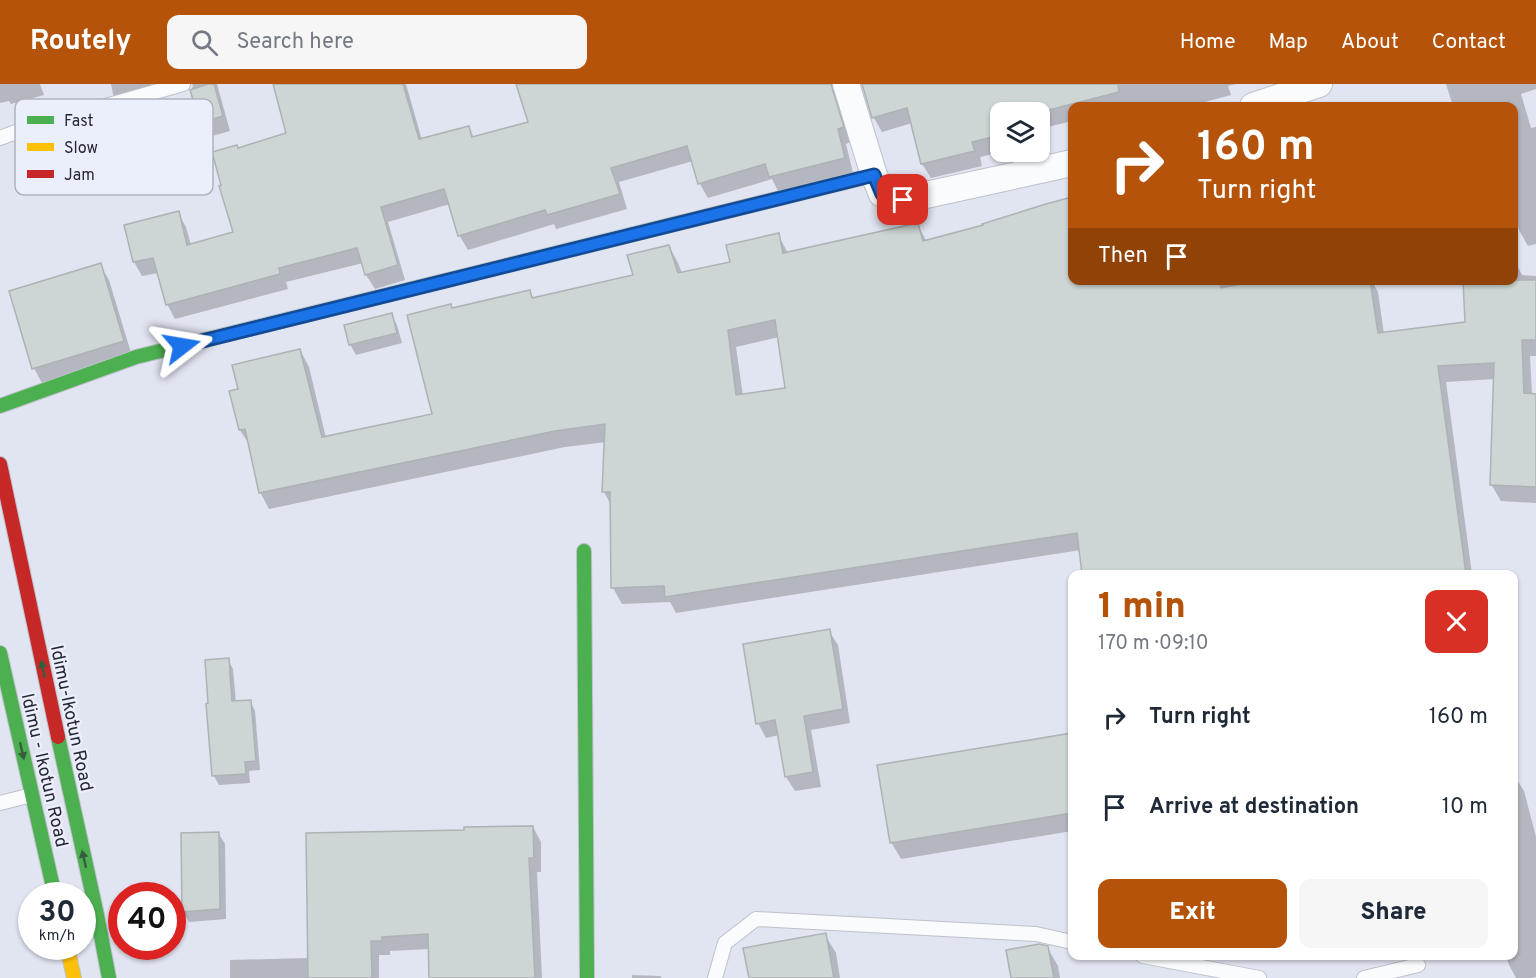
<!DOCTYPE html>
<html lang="en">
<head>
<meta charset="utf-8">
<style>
  body { margin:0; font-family:Overpass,sans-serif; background:#f6f6f7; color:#1f2937; height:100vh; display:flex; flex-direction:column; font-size:22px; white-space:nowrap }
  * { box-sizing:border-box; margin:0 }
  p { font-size:20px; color:#747a83 }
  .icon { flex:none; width:33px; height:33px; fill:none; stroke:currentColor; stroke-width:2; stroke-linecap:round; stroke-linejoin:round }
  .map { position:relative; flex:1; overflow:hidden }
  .side { position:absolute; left:1068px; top:486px; width:450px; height:390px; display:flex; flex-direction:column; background:#fff; border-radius:12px; box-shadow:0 2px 4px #0004 }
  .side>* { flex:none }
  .hud { position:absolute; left:1068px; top:18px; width:450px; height:183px; border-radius:12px; box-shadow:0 2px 4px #0004; background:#b45309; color:#fff; overflow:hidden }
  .controls { position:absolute; left:990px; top:18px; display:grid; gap:12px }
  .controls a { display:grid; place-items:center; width:60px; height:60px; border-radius:12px; background:#fff; box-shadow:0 2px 4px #0004; font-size:30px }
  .speed { position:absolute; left:18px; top:798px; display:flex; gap:12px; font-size:30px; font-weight:700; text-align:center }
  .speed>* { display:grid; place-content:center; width:78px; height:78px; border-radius:50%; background:#fff; box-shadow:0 2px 4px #0004; line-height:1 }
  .speed small { font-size:15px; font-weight:400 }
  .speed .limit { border:9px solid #d22; background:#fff; color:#111 }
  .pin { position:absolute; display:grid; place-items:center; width:51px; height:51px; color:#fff; margin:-26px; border-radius:12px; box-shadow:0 3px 9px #0006 }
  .me { position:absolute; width:66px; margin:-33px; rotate:76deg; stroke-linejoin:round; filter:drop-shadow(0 0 4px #0008) }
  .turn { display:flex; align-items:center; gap:21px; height:126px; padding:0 30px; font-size:27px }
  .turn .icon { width:78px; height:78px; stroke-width:2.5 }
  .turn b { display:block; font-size:42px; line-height:51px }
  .then { display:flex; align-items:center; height:57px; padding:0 30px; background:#0003; gap:12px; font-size:22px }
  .round { display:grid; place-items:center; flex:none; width:63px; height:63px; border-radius:12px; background:#f6f6f7 }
  .summary { display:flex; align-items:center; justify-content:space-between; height:102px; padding:0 30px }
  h1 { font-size:36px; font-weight:800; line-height:45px; color:#b45309 }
  .cta { display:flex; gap:12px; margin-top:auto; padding:12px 30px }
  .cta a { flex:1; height:69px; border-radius:12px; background:#b45309; color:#fff; font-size:24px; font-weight:800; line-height:69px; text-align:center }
  .cta a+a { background:#f6f6f7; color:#1f2937 }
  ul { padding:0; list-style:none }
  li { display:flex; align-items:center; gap:18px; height:90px; padding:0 30px }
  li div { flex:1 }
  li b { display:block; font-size:22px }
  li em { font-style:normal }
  header { display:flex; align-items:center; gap:36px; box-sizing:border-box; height:84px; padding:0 30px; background:#b45309; color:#fff }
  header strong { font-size:28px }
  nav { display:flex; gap:33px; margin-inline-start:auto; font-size:21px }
  .search { width:420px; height:54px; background:#f6f6f7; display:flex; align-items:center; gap:15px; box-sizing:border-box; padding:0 21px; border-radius:12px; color:#747a83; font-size:22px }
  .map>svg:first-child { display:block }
  .shadow { fill:#0003; fill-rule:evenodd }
  .building { fill:#cdd6d4; stroke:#adb2b4; stroke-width:1.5; fill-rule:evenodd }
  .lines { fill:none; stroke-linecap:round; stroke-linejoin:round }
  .lane-casing { stroke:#bec1ca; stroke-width:16 }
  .street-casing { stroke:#bec1ca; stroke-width:28 }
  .fast-casing { stroke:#bec1ca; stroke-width:16 }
  .slow-casing { stroke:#bec1ca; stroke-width:16 }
  .jam-casing { stroke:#bec1ca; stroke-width:16 }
  .lane { stroke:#fafbfd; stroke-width:14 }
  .street { stroke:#fafbfd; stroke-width:26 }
  .fast { stroke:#4caf50; stroke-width:14 }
  .slow { stroke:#ffc107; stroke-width:14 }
  .jam { stroke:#c62828; stroke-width:14 }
  .oneway { fill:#355e3d }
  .route-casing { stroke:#114b97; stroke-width:15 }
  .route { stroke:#1a73e8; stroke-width:10 }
  .labels { text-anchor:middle; stroke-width:4.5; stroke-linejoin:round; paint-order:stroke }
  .street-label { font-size:18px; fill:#262831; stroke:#ebeffc }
  .key { fill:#ebeffc; stroke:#b0b3bf; stroke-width:1.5 }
  .key-label { font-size:16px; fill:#262831 }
</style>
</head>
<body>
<header>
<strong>Routely</strong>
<div class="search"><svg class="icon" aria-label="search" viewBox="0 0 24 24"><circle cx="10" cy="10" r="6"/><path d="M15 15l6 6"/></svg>Search here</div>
<nav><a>Home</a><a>Map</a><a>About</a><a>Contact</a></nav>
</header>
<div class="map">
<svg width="1536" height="894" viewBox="0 0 1536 894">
  <rect width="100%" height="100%" fill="#e1e4f1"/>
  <g class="shadow">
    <polygon points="0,0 40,0 44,11 11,20 9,17 0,19"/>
    <polygon points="111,0 151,0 155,15 122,25 113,10"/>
    <polygon points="192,0 217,0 230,47 209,53 201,38 191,6 193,2"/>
    <polygon points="274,0 406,0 422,56 469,44 474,54 529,39 517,0 851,0 851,58 846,60 853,89 778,107 772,95 708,114 700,100 693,77 619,98 627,125 556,145 554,140 468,166 459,151 450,120 388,138 405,196 375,205 366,191 363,179 286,198 288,205 175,235 167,220 158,189 142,192 134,178 125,142 178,129 186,143 191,161 235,149 238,66 288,50"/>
    <polygon points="860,0 1236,0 1228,2 1231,11 1190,22 1144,22 1142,19 1128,22 1072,22 1072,37 1040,45 1040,28 1000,28 1001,68 980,73 982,82 931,94 922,80 912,39 882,48 874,34 864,2"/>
    <polygon points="1446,0 1536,0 1536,5 1521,10 1531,44 1536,43 1536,160 1528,162 1519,146 1515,131 1514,132 1514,22 1453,22"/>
    <path d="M1072 114V196H1378L1373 199 1378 208 1384 250 1466 239 1514 196V184L1518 183 1522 191 1536 192V272H1530L1532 311H1536V419L1501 417 1491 400 1495 295 1446 298 1472 490H1084L1081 466 676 529 670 518 622 520 613 504 611 421 604 408 606 358 565 363 269 425 260 408 250 362 240 346 239 306 300 266 309 283 326 354 434 332 453 225 530 208 534 215 635 192 669 162 678 179 682 189 732 179 778 151 788 169 917 140 927 158 985 142 1046 121ZM779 253 787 305 743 312 736 263Z"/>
    <polygon points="100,181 109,196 132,272 42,299 34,284"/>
    <polygon points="391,231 397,241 402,259 356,271 350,260"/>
    <polygon points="829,547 838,561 850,639 811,646 821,703 795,707 786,693 779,651 766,654 758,639"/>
    <polygon points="228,576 233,585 236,619 250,617 255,627 260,686 249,687 250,699 219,701 214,692"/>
    <polygon points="1072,651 1072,747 901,775 891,758 879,683"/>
    <polygon points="1514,691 1524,707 1536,753 1536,893 1531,894 1516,894 1509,881 1506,872 1514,872"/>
    <polygon points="533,743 541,758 541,788 537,788 542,894 430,894 430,865 390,867 390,871 379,871 379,894 230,894 230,876 309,874 466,747"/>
    <polygon points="219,750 225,760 226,835 189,838 183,828 182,751"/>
    <polygon points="825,851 836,869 840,894 750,894"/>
    <polygon points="1047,863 1058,882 1060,894 1013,894"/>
    <polygon points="1433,872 1446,872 1435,874"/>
    <polygon points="632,891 660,892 662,894 632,894"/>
  </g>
  <g class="building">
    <polygon points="208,0 214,0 223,32 200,39 190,6"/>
    <polygon points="273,0 403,0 419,55 469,42 472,53 528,38 516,0 831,0 844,43 838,45 845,74 769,93 765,80 698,100 687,62 611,84 620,110 547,131 545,126 458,152 444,105 381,123 398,181 365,191 357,164 279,184 280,190 166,221 153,174 133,178 124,141 179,127 187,161 233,148 219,102 221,101 212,68 237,61 238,64 286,49"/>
    <polygon points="862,0 1118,0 1119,8 1041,28 1000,28 1000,51 972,58 975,67 921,80 907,24 872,34"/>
    <path d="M1072 113V196H1219L1221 204 1262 196H1370L1378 249 1465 238 1463 196H1536V256H1522L1524 309 1536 310V403L1490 401 1494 279 1438 282 1466 490H1082L1077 449 665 513 664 502 611 504 610 408H602L605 340 555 347 259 409 245 345 239 346 229 307 238 305 232 281 300 265 322 353 432 330 407 231 451 220 452 224 530 206 532 214 633 191 627 171 669 161 678 189 730 178 726 161 779 149 783 169 918 139 923 157 983 141 982 140 1046 120ZM775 236 785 304 736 311 728 246Z"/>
    <polygon points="101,179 124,257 32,285 9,207"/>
    <polygon points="392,229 397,249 349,261 344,241"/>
    <polygon points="830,545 843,625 804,632 813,688 785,693 775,636 756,640 743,560"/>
    <polygon points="229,574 232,617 251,616 256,677 245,678 246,690 212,692 206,620 208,619 205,576"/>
    <polygon points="1072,649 1072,729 890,759 877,681"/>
    <polygon points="533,742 534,774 529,774 535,894 429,894 428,850 382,853 382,857 371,857 372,894 308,894 306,749 464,746 464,743"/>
    <polygon points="219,748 220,825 182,828 181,749"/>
    <polygon points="826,849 834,894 749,894 743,864"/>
    <polygon points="1039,860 1048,862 1054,894 1011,894 1006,866"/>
  </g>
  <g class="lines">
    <defs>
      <g id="lane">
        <polyline points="0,54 24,45 183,0"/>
        <polyline points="0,719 32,711"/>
        <polyline points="1143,872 1259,894"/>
        <polyline points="715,894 725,859 756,835 1036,850 1072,858"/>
        <polyline points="1364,894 1418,881"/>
      </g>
      <g id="street">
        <polyline points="846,0 874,91 882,110 903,116 1072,79"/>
        <polyline points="1253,22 1319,0"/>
      </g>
      <g id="fast">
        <polyline points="0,322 136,273 638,149"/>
        <polyline points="584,467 587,894"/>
        <polyline points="0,569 55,812"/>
        <polyline points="58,653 97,831 109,894"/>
      </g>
      <g id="slow">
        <polyline points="638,149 874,91"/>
        <polyline points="67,862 74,894"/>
      </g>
      <polyline id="jam" points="0,380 58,653"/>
    </defs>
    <use href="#lane" class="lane-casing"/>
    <use href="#street" class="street-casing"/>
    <use href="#fast" class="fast-casing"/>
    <use href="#slow" class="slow-casing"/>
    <use href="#jam" class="jam-casing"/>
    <use href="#lane" class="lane"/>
    <use href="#street" class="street"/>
    <use href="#fast" class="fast"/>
    <use href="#slow" class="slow"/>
    <use href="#jam" class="jam"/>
  </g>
  <defs><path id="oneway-solid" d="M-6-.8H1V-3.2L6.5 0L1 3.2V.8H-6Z" transform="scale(1.5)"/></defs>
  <g class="oneway">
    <use href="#oneway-solid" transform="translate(43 585) rotate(-102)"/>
    <use href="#oneway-solid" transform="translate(22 667) rotate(77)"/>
    <use href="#oneway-solid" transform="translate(84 775) rotate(-103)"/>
  </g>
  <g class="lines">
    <defs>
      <polyline id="route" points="182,262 874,91 882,110 903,116"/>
    </defs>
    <use href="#route" class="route-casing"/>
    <use href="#route" class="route"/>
  </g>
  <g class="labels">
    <g class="street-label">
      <text transform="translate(72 634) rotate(78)" y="6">Idimu-Ikotun Road</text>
      <text transform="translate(45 686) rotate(77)" y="6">Idimu - Ikotun Road</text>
    </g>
  </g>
  <rect x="15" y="15" width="198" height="96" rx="9" class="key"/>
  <rect x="27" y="32" width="27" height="8" fill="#4caf50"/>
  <rect x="27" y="59" width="27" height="8" fill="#ffc107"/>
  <rect x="27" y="86" width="27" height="8" fill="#c62828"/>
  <g class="key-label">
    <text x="64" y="42">Fast</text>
    <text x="64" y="69">Slow</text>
    <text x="64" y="96">Jam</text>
  </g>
</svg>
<div class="controls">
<a><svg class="icon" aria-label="layers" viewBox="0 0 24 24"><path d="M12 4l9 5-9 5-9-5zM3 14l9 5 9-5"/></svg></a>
</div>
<div class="speed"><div>30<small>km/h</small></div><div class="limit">40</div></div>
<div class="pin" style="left:903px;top:116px;background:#d93025"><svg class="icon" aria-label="arrive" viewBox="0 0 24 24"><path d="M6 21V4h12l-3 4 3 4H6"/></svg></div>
<svg class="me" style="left:182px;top:262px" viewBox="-20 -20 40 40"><path d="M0-17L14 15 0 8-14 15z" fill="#1a73e8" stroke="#fff" stroke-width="4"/></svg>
<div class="hud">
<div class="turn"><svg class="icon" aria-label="right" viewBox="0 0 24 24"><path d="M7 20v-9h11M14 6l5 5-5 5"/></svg><div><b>160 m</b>Turn right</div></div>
<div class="then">Then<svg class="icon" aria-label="arrive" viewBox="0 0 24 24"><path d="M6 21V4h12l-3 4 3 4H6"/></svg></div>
</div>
<section class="side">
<div class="summary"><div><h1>1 min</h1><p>170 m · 09:10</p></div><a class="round" style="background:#d93025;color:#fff"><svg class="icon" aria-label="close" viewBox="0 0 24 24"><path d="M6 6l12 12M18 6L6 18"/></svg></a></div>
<ul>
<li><svg class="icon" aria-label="right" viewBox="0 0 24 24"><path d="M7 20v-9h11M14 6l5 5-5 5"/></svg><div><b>Turn right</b></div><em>160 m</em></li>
<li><svg class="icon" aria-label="arrive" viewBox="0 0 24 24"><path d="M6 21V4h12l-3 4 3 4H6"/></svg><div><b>Arrive at destination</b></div><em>10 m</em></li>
</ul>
<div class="cta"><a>Exit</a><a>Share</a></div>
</section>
</div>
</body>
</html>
